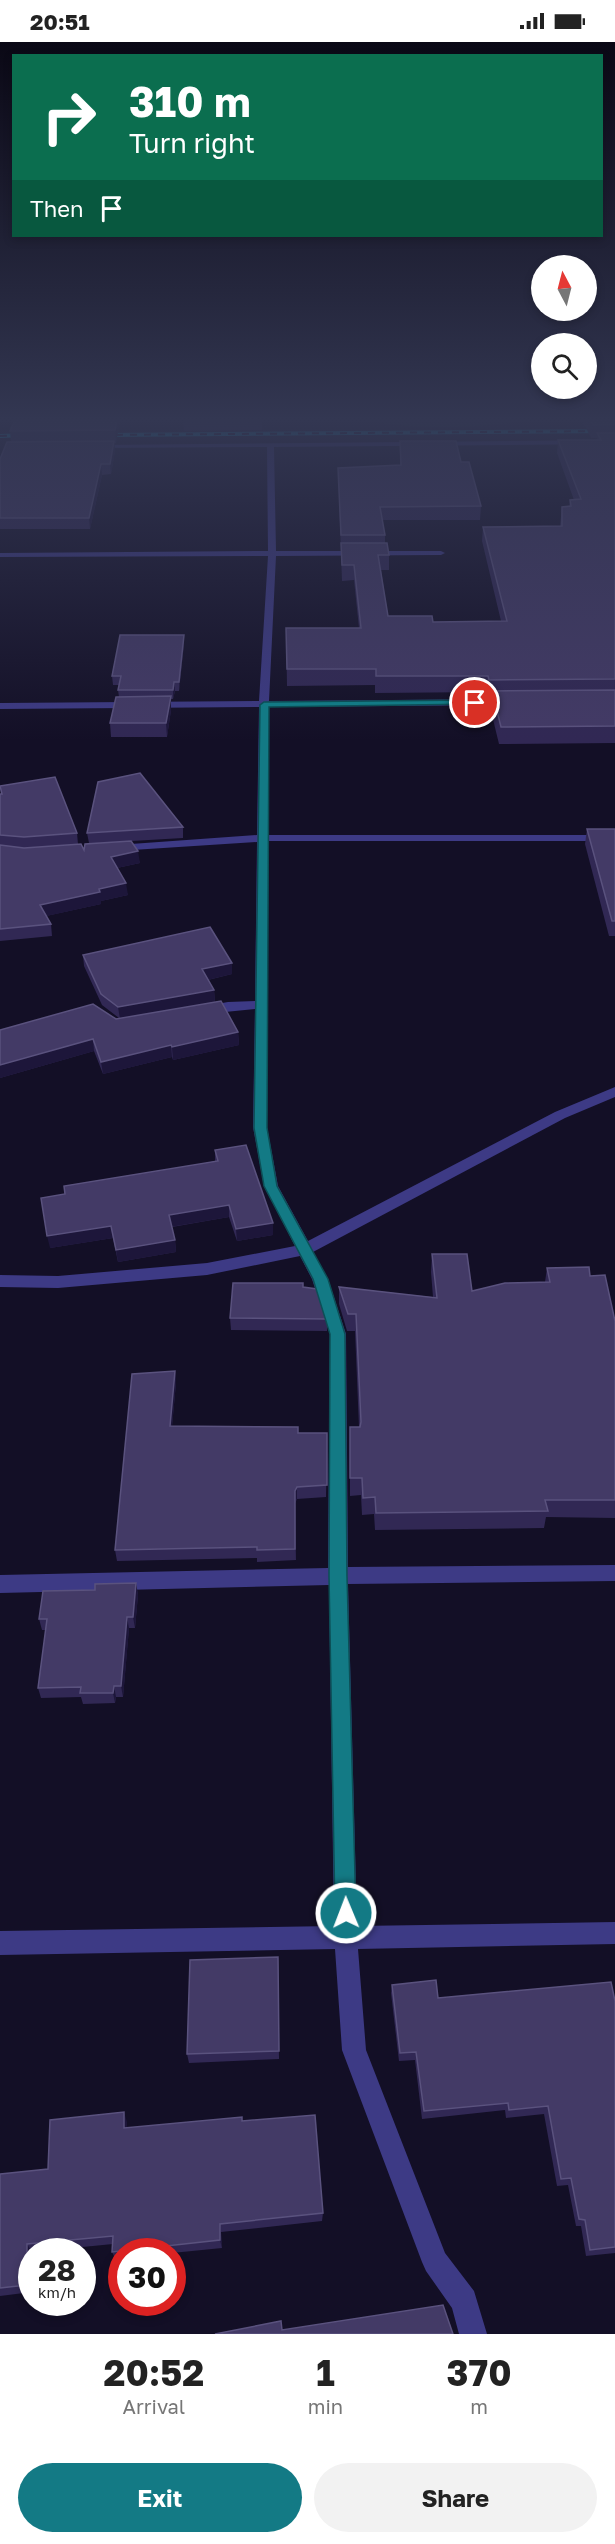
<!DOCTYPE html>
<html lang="en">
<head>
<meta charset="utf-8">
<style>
  body { margin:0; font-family:"Golos Text",sans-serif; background:#f2f2f2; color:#222; height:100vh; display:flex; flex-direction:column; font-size:22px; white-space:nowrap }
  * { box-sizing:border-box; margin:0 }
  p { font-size:20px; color:#767676 }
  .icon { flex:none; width:33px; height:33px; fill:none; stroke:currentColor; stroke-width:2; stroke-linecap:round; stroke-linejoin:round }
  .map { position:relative; height:2292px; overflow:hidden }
  .side { display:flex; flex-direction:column; background:#fff; flex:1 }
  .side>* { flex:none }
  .top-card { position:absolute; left:12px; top:12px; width:591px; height:183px; border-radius:0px; box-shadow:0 3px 9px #0003; background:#0b6e4f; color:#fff; overflow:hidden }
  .needle { width:39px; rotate:353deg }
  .buttons { position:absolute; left:531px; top:213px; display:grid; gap:12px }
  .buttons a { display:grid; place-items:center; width:66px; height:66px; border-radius:50%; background:#fff; box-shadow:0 3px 9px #0003; font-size:30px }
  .speed { position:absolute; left:18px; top:2196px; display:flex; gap:12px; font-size:30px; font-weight:700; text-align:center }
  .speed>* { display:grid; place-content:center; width:78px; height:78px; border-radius:50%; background:#fff; box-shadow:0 3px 9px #0003; line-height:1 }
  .speed small { font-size:15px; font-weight:400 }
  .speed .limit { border:9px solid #d22; background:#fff; color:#111 }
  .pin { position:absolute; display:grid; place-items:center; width:51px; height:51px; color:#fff; margin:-26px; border:3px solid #fff; border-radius:50%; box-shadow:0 2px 6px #0007 }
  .me { position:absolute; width:66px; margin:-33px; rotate:359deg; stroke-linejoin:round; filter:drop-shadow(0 0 4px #0008) }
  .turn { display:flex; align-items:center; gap:21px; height:126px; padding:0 18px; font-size:27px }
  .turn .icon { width:78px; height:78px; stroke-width:2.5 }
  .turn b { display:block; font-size:42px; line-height:51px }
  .then { display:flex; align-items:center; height:57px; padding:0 18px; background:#0003; gap:12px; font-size:22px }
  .eta { display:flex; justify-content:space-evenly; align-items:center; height:102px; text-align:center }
  .eta b { font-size:36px; font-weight:700; line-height:42px }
  .button { display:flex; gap:12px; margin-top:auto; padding:12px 18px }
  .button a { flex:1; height:69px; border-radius:36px; background:#137a85; color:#fff; font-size:24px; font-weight:700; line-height:69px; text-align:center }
  .button a+a { background:#f2f2f2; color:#222 }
  .status { display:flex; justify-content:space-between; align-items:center; height:42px; padding:0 30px; background:#fff; direction:ltr }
  .status svg { height:16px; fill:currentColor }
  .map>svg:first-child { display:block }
  .green { fill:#12302f }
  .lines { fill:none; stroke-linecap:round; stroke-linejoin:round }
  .minor { fill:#3d3a85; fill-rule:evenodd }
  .rail-casing { stroke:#00e5ff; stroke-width:4 }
  .rail { stroke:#130f26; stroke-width:2; stroke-dasharray:7; stroke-linecap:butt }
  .wall { fill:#312854 }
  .shaded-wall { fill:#1d163a }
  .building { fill:#433a66; stroke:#5a527e; stroke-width:1.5 }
  .route { fill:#137a85; stroke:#0c4f56; stroke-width:1.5 }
</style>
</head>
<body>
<div class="status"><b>20:51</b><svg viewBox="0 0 49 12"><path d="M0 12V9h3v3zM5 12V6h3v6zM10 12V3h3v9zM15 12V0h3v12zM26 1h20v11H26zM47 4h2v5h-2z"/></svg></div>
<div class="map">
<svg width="615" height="2292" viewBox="0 0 615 2292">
  <rect width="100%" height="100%" fill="#130f26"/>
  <path class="green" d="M367 378H529C477 386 418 389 367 378Z"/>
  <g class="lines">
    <polygon class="minor" points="615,398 615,402 274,405 276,509 441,509 445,511 441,513 276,514 269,659 510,657 515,660 510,663 269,665 268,793 615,793 615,799 268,799 267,1085 278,1144 308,1199 555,1070 615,1045 615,1055 565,1076 313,1210 328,1237 346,1292 348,1525 615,1523 615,1539 348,1542 357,1884 615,1880 615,1902 358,1907 366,2008 445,2211 474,2249 487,2292 459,2292 452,2266 426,2229 422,2220 342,2008 335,1907 0,1913 0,1889 334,1884 329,1543 0,1551 0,1533 328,1526 330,1292 312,1237 300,1214 207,1233 58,1246 0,1245 0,1233 58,1234 207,1221 295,1204 264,1144 253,1085 255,967 205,972 198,968 200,965 228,960 255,959 257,800 117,809 111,806 117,803 257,793 259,665 0,667 0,661 259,659 268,514 0,515 0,511 268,509 267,405 94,406 96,403"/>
    <defs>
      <g id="rail">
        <polyline points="102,393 615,389"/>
        <polyline points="0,394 27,393"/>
      </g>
    </defs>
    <use href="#rail" class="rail-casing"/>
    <use href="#rail" class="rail"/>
  </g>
  <g class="wall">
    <polygon points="15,378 120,378 116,401 114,401 115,409 111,432 102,433 90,487 0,487 0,417 11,400 10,389"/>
    <polygon points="183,378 262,378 262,388 184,389"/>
    <polygon points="582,378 615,378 615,701 499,702 490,665 491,655 488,655 487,650 375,651 375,643 287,644 286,586 359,586 354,538 342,539 338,426 400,423 400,399 461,420 481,464 480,478 382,478 385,493 385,501 389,513 389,528 381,528 388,574 433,580 501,579 482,499 483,485 560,484 562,465 569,465 570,458 574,458 557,411 558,398 596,398 597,396 591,396"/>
    <polygon points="184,593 184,602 179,649 175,649 173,657 171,657 171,668 167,695 111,695 110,681 119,655 118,648 119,643 113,643 112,634"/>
    <polygon points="0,744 77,791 78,802 84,808 89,801 87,791 183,785 183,796 132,799 140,821 117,826 128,853 101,859 101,862 46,874 51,882 52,894 0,899 0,752 1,752"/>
    <polygon points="587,787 615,787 615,894 609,894 585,802"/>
    <polygon points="83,913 232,932 208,938 214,948 215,960 238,990 239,1003 173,1018 172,1015 103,1032 94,1009 0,1036 0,988 119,976 102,963 84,924"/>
    <polygon points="215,1108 273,1181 273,1193 237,1199 229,1175 172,1185 175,1198 176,1210 118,1220 113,1196 50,1206 65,1152 215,1119"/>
    <polygon points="432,1212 472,1249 545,1240 547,1226 590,1234 615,1279 615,1476 546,1475 544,1486 375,1488 374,1472 362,1473 361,1453 350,1454 350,1385 359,1385 355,1289 347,1289 339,1262 339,1245 433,1255 431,1230"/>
    <polygon points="230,1276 327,1277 327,1289 231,1288"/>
    <polygon points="175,1329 176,1341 172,1384 298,1391 327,1391 326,1455 297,1457 295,1461 296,1518 257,1520 257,1516 117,1519 115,1508"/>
    <polygon points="136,1541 138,1553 135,1586 129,1586 123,1655 116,1655 115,1661 83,1662 81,1655 41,1656 38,1646 46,1588 42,1588 39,1577 95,1548"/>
    <polygon points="278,1915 279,2017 189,2021 187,2012"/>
    <polygon points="392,1943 438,1956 615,1959 615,2211 586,2214 581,2184 576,2184 568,2143 557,2144 544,2072 506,2076 505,2068 422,2077 415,2018 399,2019 391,1951"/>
    <polygon points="242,2079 323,2171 322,2179 221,2190 222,2206 172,2211 172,2210 122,2210 122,2217 116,2218 112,2210 113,2202 32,2210 32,2250 0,2254 0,2132 48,2127 127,2080 127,2086"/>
  </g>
  <g class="shaded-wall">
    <polygon points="117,378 120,378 116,401 115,388"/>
    <polygon points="114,399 115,409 111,432 110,422"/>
    <polygon points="101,422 102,433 90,487 89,476"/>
    <polygon points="184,593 184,602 179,649 179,640"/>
    <polygon points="174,640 175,649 173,657 173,648"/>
    <polygon points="171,654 171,668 167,695 166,681"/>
    <polygon points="138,809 140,821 112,827 111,815"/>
    <polygon points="126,841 128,853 101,859 101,862 42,875 40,863 99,847"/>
    <polygon points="232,921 232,932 203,939 202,927"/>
    <polygon points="214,948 215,960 120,977 118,965"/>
    <polygon points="238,990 239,1003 173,1018 172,1005"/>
    <polygon points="93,997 94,1009 0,1036 0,1023"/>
    <polygon points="171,1003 172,1015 103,1032 101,1020"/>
    <polygon points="229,1163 229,1175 170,1185 169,1173"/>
    <polygon points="273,1181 273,1193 237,1199 236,1187"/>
    <polygon points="111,1184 113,1196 50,1206 47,1194"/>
    <polygon points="175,1198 176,1210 118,1220 116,1208"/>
    <polygon points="175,1329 176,1341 171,1396 170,1384"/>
    <polygon points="297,1445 297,1457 295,1461 296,1518 295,1449"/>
    <polygon points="136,1541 138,1553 135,1586 133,1575"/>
    <polygon points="127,1575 129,1586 123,1655 121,1644"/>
    <polygon points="114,1644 116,1655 115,1661 113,1651"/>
    <polygon points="124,2070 127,2080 127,2095 124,2086"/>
    <polygon points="220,2182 221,2190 222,2206 220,2198"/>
    <polygon points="27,2202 32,2210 32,2249 27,2243"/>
  </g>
  <g class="building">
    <polygon points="15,378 117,378 115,388 10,389"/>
    <polygon points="591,378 615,378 615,382 593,383"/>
    <polygon points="597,391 615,391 615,637 489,638 488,634 376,634 376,627 287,627 286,586 361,586 354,523 342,523 341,501 387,501 389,513 378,513 388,574 432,574 433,580 507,579 483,485 562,484 562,465 571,464 570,458 581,457 558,398 601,398"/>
    <polygon points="114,399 110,422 101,422 89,476 0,476 0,417 7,400"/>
    <polygon points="400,399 456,399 461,420 469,420 481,464 380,465 385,493 341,493 338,426 401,423"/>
    <polygon points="120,593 184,593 179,640 174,640 173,648 118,648 121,634 112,634"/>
    <polygon points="615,648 615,684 501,685 492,649"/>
    <polygon points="171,654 166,681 110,681 116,655"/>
    <polygon points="140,731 183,785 87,791 98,740"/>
    <polygon points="55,735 77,791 24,795 0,793 0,752 2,752 0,744"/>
    <polygon points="587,787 615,787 615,879 612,879"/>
    <polygon points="131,799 138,809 111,815 126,841 99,847 100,850 40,863 51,882 0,887 0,803 24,806 81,802 84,808 85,802"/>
    <polygon points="210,885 232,921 202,927 214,948 118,965 101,952 83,913"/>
    <polygon points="221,959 238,990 172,1005 171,1003 101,1020 93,997 0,1023 0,988 93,962 116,977"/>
    <polygon points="246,1103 273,1181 236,1187 229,1163 169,1173 175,1198 116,1208 111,1184 47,1194 41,1156 65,1152 64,1144 218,1119 215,1108"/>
    <polygon points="432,1212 467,1212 472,1249 505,1241 550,1240 547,1226 589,1225 590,1234 605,1233 615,1279 615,1458 545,1458 548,1469 376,1471 375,1455 363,1456 362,1436 350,1436 350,1385 360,1385 361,1380 356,1272 348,1272 339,1245 437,1256"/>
    <polygon points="233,1241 303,1241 303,1245 317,1247 327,1277 230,1276"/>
    <polygon points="175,1329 170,1384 298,1385 298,1391 327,1391 327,1443 297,1445 295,1449 295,1507 257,1508 257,1505 115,1508 132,1332"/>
    <polygon points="136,1541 133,1575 127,1575 121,1644 114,1644 113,1651 80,1651 81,1645 38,1646 47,1577 39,1577 43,1549 95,1548 95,1542"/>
    <polygon points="278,1915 279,2009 187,2012 190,1918"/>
    <polygon points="436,1938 438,1956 611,1940 615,1959 615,2205 590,2208 585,2178 579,2177 571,2136 561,2137 548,2064 509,2068 508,2061 424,2069 416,2010 400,2011 392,1943"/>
    <polygon points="124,2070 124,2086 242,2075 242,2079 315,2073 323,2171 220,2182 220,2198 112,2210 113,2194 27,2202 27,2243 0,2246 0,2132 48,2127 50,2078"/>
    <polygon points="443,2263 453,2292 215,2292 281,2279 282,2288"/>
  </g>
  <linearGradient id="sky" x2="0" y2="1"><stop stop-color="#0a0815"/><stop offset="0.54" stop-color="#333752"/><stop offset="1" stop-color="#333752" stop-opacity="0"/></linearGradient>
  <rect width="615" height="699" fill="url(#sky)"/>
  <polygon class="route" points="475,658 478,659 478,662 269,665 267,1086 277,1144 328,1237 345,1292 347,1534 356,1871 353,1879 346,1882 338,1879 335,1871 329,1534 330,1292 313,1237 264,1144 254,1086 260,663 264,660"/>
</svg>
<div class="buttons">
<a><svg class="needle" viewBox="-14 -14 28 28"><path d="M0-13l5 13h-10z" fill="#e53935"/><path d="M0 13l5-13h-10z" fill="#767676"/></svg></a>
<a><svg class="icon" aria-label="search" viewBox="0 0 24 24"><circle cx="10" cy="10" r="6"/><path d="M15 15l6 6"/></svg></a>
</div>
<div class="speed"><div>28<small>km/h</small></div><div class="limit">30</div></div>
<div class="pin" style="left:475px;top:661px;background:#d93025"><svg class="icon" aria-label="arrive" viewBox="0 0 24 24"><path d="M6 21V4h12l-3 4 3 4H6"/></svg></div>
<svg class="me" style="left:346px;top:1871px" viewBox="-20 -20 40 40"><circle r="17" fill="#137a85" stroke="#fff" stroke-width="3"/><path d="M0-11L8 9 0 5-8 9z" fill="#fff"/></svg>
<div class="top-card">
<div class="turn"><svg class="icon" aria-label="right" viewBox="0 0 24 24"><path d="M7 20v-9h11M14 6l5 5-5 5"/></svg><div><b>310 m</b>Turn right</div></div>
<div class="then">Then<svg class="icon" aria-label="arrive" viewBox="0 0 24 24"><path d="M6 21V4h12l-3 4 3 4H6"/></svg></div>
</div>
</div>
<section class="side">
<div class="eta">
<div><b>20:52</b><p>Arrival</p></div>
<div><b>1</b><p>min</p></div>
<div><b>370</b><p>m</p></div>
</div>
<div class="button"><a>Exit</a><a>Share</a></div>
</section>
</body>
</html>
